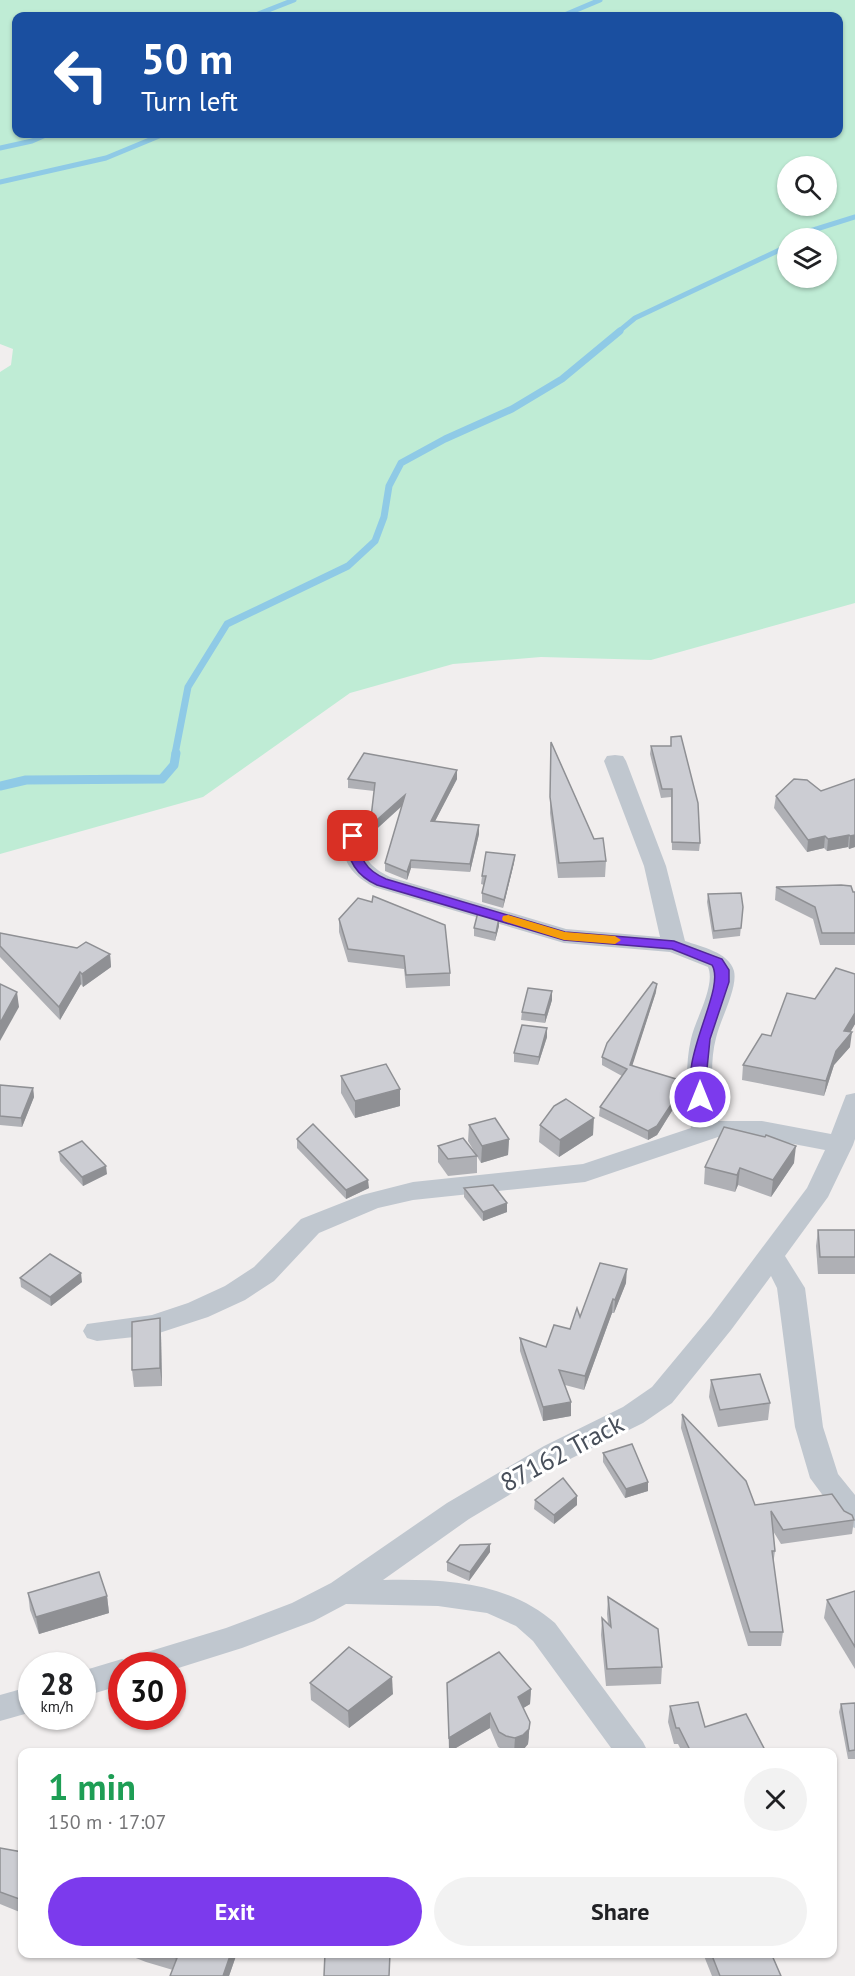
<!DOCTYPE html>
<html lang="en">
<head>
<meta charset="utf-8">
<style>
  body { margin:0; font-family:"PT Sans",sans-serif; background:#f2f2f2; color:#202124; height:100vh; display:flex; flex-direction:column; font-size:22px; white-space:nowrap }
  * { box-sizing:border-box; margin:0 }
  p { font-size:20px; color:#757577 }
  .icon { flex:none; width:33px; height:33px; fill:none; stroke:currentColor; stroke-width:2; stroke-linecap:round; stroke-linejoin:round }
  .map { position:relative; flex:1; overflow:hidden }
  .details { position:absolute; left:18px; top:1748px; width:819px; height:210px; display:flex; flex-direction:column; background:#fff; border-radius:12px; box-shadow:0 2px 4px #0004 }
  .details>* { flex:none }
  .guide { position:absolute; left:12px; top:12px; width:831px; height:126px; border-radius:12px; box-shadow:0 2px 4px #0004; background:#1a4fa0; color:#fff; overflow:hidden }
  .fabs { position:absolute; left:777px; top:156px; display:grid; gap:12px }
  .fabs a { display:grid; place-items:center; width:60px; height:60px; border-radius:50%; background:#fff; box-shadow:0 2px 4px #0004; font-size:30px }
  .speed { position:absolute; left:18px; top:1652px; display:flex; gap:12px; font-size:30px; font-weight:700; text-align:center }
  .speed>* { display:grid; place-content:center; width:78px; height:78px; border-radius:50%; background:#fff; box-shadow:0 2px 4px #0004; line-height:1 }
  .speed small { font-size:15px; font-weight:400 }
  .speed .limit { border:9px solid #d22; background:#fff; color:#111 }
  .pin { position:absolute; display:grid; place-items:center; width:51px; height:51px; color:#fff; margin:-26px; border-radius:12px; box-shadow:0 3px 9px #0006 }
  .me { position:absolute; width:66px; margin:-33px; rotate:0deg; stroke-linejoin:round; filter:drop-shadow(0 0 4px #0008) }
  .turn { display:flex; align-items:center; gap:21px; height:126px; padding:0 30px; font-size:27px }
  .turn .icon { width:78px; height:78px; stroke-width:2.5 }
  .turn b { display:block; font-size:42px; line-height:51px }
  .round { display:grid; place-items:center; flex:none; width:63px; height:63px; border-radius:32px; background:#f2f2f2 }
  .headline { display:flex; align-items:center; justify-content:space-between; height:102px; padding:0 30px }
  h1 { font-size:36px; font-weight:700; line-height:45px; color:#1e9e55 }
  .primary-button { display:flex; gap:12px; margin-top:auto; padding:12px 30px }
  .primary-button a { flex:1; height:69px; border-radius:36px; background:#7c3aed; color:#fff; font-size:24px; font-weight:700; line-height:69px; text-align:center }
  .primary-button a+a { background:#f2f2f2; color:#202124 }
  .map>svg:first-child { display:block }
  .green { fill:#bfecd5; fill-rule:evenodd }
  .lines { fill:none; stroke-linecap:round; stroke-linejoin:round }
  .stream-far2 { stroke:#8fcae6; stroke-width:5 }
  .stream-far1 { stroke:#8fcae6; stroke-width:7 }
  .stream { stroke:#8fcae6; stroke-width:9 }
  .minor { fill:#c0c7cf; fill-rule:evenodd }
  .wall { fill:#afb0b5 }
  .shaded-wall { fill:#8f9094 }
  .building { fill:#cccdd3; stroke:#8f9094; stroke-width:1.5 }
  .route { fill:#7c3aed; stroke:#51269a; stroke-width:1.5 }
  .slow { fill:#f59e0b }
  .labels { text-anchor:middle; stroke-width:6; stroke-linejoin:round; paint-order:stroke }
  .near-street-label { font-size:26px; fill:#484f5a; stroke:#fff }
</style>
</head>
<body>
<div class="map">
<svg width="855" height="1976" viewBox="0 0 855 1976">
  <rect width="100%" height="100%" fill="#f1eeee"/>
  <path class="green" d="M0 0H855V603L651 660 541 657 453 664 350 693 203 797 0 854V372L11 365 13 349 0 344ZM16 16H838V134H16ZM788 166H826V206H788ZM788 238H826V278H788Z"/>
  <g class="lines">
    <g class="stream-far2">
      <polyline points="253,16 294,0"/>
      <polyline points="562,16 600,0"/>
      <polyline points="0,148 32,141 48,134"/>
      <polyline points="0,182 106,158 164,134"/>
      <polyline points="799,238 810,231 855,217"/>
      <polyline points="618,332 635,318 788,246"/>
    </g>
    <polyline class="stream-far1" points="175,754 188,687 227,624 348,566 375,541 384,517 389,486 401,463 445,439 512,409 562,379 620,331"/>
    <polyline class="stream" points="0,786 26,780 162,779 174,765 176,753"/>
    <g class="minor">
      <path d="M615 755 623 756 626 761 666 866 685 941C701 947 729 952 734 971 738 988 720 1020 716 1038 709 1065 713 1093 716 1121H762L831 1134 846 1095 855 1093V1139L853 1145 828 1197 785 1256 805 1288 823 1427 838 1474 855 1495V1528L844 1524 810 1478 795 1427 777 1288 771 1276 731 1330 672 1403 643 1423 564 1462 469 1519 383 1580C443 1579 507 1581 555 1623L643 1742 648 1752H614L533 1641 516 1626 487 1613 438 1606 346 1604 314 1621 242 1648 172 1670V1665H122V1685L82 1697V1671L122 1659 131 1662 134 1656 226 1628 292 1603 331 1583 447 1503 544 1446 623 1407 652 1387 711 1316 807 1188 825 1150 762 1138 718 1137 585 1182 413 1200 378 1208 319 1233 274 1281 245 1300 208 1317 153 1335 97 1341 87 1338 83 1331 87 1324 152 1315 188 1303 225 1286 254 1267 301 1219 362 1195 413 1182 583 1164 691 1128C688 1099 684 1069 691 1039 695 1020 716 985 708 967L670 952 564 943 374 887C342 870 341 852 342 819L345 814 353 812 361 814C377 837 345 855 390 877L566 929 660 937 644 866 604 761 607 756Z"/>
      <polygon points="32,1686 32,1712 0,1721 0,1695"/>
    </g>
  </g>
  <g class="wall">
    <polygon points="671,737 700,843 699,851 672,850 671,797 661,798 650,754 651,746 671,746"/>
    <polygon points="551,742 594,839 606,861 605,877 558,878 550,813"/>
    <polygon points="457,770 457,779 435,821 479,834 470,872 411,868 407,880 385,871 385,863 402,806 370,835 370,826 374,791 348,788 348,779"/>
    <polygon points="855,779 855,847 849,849 848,847 827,851 824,848 807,852 774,808 776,796 821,791"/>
    <polygon points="515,855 514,863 503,908 482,902 482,893 484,885 481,884 482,876"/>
    <polygon points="776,887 855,892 855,945 820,945 813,919 775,900"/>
    <polygon points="708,894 743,907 740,936 713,939 707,902"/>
    <polygon points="499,918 499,926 495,941 474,936 474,928"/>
    <polygon points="339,919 450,973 450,986 406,988 404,969 348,962 339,932"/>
    <polygon points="0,933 110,954 111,967 83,987 81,984 60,1020 0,957"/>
    <polygon points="855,974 855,1024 850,1032 850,1047 834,1065 824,1096 742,1080 743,1065 771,1036 815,999"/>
    <polygon points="552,991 552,1000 545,1023 521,1020 522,1012"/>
    <polygon points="656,992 632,1065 685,1090 657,1135 648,1140 599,1116 600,1107 622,1076 602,1065 602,1057"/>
    <polygon points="547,1028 547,1037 538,1065 514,1062 514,1053"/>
    <polygon points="341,1076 400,1089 400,1106 355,1118 341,1093"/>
    <polygon points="0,1085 33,1088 34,1097 22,1127 0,1125"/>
    <polygon points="469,1125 509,1139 508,1155 481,1163 468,1141"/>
    <polygon points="540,1125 593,1135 559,1157 539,1142"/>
    <polygon points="297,1139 369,1188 346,1199 297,1148"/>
    <polygon points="438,1146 477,1156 477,1173 448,1176 438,1162"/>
    <polygon points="59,1152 107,1174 83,1186 60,1161"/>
    <polygon points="794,1163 771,1197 738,1185 735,1192 704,1184 705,1167"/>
    <polygon points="464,1188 507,1203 507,1212 483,1221 464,1197"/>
    <polygon points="818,1230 855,1230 855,1274 818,1274 816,1246"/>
    <polygon points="20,1278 82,1282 51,1306 21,1287"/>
    <polygon points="626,1283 614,1313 612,1313 584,1390 565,1385 571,1416 543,1421 520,1351 520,1338 546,1347 570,1329 580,1317"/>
    <polygon points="160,1318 161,1335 162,1386 134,1387 132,1370"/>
    <polygon points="711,1380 770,1403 768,1420 718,1427 709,1397"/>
    <polygon points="682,1414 755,1505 844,1511 854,1520 852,1534 781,1544 773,1531 775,1551 773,1565 783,1632 781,1646 748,1646 681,1428"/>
    <polygon points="603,1453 648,1482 648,1491 625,1498 603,1462"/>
    <polygon points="577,1496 577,1505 554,1524 534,1509 535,1500"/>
    <polygon points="490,1544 490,1552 469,1581 447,1571 447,1562"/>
    <polygon points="855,1591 855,1669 824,1618 827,1600"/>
    <polygon points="28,1593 107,1596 109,1613 39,1634 30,1610"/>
    <polygon points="608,1597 662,1667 661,1684 606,1686 601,1635 602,1618 608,1624 607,1614"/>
    <polygon points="310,1683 393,1694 349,1728 311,1700"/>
    <polygon points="447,1683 531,1689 530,1704 523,1708 529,1737 528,1744 523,1750 517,1752 505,1751 498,1747 490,1728 449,1752"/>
    <polygon points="855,1703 855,1759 848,1759 839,1712 841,1704"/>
    <polygon points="670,1706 705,1727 764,1752 682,1752 678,1744 674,1744 668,1722"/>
    <polygon points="0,1848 22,1852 22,1913 0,1904"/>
    <polygon points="123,1953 237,1953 229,1976 170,1976 173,1970 146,1962"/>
    <polygon points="704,1953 771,1953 781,1976 712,1976 704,1956"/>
  </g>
  <g class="shaded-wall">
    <polygon points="457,770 457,779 431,829 431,821"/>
    <polygon points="405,795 405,803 370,835 370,826"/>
    <polygon points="479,825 479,834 470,872 470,864"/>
    <polygon points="849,835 848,847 827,851 828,839"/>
    <polygon points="855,835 855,847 849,849 850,836"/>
    <polygon points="825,836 824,848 807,852 808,840"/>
    <polygon points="515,855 514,863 503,908 504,900"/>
    <polygon points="411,860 411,868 407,880 407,872"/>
    <polygon points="499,918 499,926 495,941 496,933"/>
    <polygon points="110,954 111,967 83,987 82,974"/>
    <polygon points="80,972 81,984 60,1020 59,1007"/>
    <polygon points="657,984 656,992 630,1073 630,1065"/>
    <polygon points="552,991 552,1000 545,1023 545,1015"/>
    <polygon points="17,992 19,1007 0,1041 0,1023"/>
    <polygon points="855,1013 855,1024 847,1038 852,1032 850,1047 834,1065 824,1096 826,1081 836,1051 844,1031"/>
    <polygon points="547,1028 547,1037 538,1065 539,1057"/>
    <polygon points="686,1082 685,1090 657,1135 648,1140 648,1131"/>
    <polygon points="33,1088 34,1097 22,1127 21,1118"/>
    <polygon points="400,1089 400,1106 355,1118 355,1101"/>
    <polygon points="594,1118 593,1135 559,1157 560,1140"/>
    <polygon points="509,1139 508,1155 481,1163 482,1146"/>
    <polygon points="796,1146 794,1163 771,1197 773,1180"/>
    <polygon points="106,1166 107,1174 83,1186 82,1177"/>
    <polygon points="740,1168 738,1185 735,1192 737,1175"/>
    <polygon points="368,1180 369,1188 346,1199 346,1190"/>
    <polygon points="507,1203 507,1212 483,1221 483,1212"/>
    <polygon points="627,1269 626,1283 614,1313 615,1300"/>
    <polygon points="81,1273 82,1282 51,1306 50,1297"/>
    <polygon points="613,1299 612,1313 584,1390 585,1376"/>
    <polygon points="160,1318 161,1335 162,1386 160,1368"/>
    <polygon points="571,1402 571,1416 543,1421 543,1407"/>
    <polygon points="648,1482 648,1491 625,1498 626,1489"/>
    <polygon points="577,1496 577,1505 554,1524 554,1515"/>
    <polygon points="490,1544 490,1552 469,1581 470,1572"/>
    <polygon points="107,1596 109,1613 39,1634 36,1617"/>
    <polygon points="392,1677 393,1694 349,1728 348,1711"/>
    <polygon points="531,1689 530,1704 517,1712 518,1697"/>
    <polygon points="490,1713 490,1728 449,1752 449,1738"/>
    <polygon points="530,1722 528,1744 523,1750 514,1752 515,1738"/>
    <polygon points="231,1953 237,1953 229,1976 223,1976"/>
  </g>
  <g class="building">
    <polygon points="681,736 698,803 700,843 672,842 672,789 662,789 651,746 671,746 671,737"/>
    <polygon points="551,742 594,839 603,838 606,861 559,863 550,797"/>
    <polygon points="364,753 457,770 431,821 479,825 470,864 411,860 407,872 385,863 405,795 370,826 375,783 348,779"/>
    <polygon points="794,779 807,780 821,791 855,779 855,835 850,836 849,835 828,839 825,836 808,840 776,796"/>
    <polygon points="486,852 515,855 504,900 482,893 486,876 482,876"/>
    <polygon points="841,885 851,886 853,892 855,892 855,933 822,933 815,907 776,887"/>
    <polygon points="741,893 743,907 741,928 714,931 708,894"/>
    <polygon points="373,896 445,925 450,973 406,975 404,956 348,949 339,919 358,898 372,902"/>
    <polygon points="478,912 499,918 496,933 474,928"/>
    <polygon points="0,933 77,948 86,942 110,954 82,974 80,972 59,1007 0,946"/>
    <polygon points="836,968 855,974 855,1013 844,1031 852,1032 836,1051 826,1081 743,1065 762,1034 771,1036 787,993 815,999"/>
    <polygon points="653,982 657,984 630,1065 686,1082 657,1126 648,1131 600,1107 627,1069 602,1057 607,1043"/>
    <polygon points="0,984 17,992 0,1023"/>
    <polygon points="528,988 552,991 545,1015 522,1012"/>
    <polygon points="522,1025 547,1028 539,1057 514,1053"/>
    <polygon points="386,1064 400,1089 355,1101 341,1076"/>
    <polygon points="0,1085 33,1088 21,1118 0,1116"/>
    <polygon points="566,1099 594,1118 560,1140 540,1125 554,1106"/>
    <polygon points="495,1118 509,1139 482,1146 469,1125"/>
    <polygon points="313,1124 368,1180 346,1190 297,1139"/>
    <polygon points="724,1127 765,1137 766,1135 796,1146 773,1180 740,1168 737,1175 705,1167"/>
    <polygon points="463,1138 477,1156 448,1159 438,1146"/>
    <polygon points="82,1141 106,1166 82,1177 59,1152"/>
    <polygon points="493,1185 507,1203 483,1212 464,1188"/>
    <polygon points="818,1230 855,1230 855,1257 820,1257"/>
    <polygon points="50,1254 81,1273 50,1297 20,1278"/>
    <polygon points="600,1263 627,1269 615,1300 613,1299 585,1376 559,1370 571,1402 543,1407 520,1338 546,1347 554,1325 570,1329 577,1308 580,1317"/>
    <polygon points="160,1318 160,1368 132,1370 132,1322"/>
    <polygon points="760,1374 770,1403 720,1410 711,1380"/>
    <polygon points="682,1414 746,1481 755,1505 832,1494 844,1511 852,1515 854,1520 783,1530 771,1511 775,1551 772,1551 783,1632 750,1632"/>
    <polygon points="632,1444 648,1482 626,1489 603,1453"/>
    <polygon points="563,1478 577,1496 554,1515 535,1500"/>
    <polygon points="490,1544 470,1572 447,1562 460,1545"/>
    <polygon points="99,1572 107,1596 36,1617 28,1593"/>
    <polygon points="855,1591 855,1647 827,1600"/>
    <polygon points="608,1597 658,1629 662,1667 607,1669 602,1618 611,1627"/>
    <polygon points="349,1647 392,1677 348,1711 310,1683"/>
    <polygon points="499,1652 531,1689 518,1697 530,1722 529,1729 523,1735 515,1738 506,1736 499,1732 490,1713 449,1738 447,1683"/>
    <polygon points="698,1702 705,1727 746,1714 765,1750 756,1752 691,1752 679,1728 676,1728 670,1706"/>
    <polygon points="855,1703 855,1750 849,1751 841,1704"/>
    <polygon points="0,1848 22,1852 22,1900 0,1892"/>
    <polygon points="160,1953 231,1953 223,1976 170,1976 177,1958"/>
    <polygon points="325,1953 390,1953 389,1976 324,1976"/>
    <polygon points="711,1953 771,1953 781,1976 720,1976"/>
  </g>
  <path class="route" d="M353 832 359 836C359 858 365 870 386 879L565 932 674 941 722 959 729 970V982L710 1039 706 1079 707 1097 705 1100H695C675 1063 727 989 712 965L672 949 564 940 377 885C355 875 346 859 347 836Z"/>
  <polygon class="slow" points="508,915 565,932 615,936 621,940 615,944 564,940 503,921 502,919 503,916"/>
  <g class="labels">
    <g class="near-street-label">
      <text transform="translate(562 1453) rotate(-28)" y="9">87162 Track</text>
    </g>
  </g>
</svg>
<div class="fabs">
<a><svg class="icon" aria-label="search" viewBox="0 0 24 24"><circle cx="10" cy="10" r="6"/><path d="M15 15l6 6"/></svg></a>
<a><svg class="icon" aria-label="layers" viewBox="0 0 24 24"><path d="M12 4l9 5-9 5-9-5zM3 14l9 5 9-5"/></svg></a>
</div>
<div class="speed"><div>28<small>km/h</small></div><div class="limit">30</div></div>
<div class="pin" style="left:353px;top:836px;background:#d93025"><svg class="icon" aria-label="arrive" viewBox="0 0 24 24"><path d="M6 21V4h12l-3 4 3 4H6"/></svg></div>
<svg class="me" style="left:700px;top:1097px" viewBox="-20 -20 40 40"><circle r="17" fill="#7c3aed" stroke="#fff" stroke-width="3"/><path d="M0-11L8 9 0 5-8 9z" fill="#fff"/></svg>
<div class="guide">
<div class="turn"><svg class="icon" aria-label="left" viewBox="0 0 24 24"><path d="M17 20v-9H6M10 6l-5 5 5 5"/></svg><div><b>50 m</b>Turn left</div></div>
</div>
<section class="details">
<div class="headline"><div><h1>1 min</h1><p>150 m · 17:07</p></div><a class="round"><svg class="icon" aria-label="close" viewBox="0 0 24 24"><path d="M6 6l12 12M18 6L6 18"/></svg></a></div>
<div class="primary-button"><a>Exit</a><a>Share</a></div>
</section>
</div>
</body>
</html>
